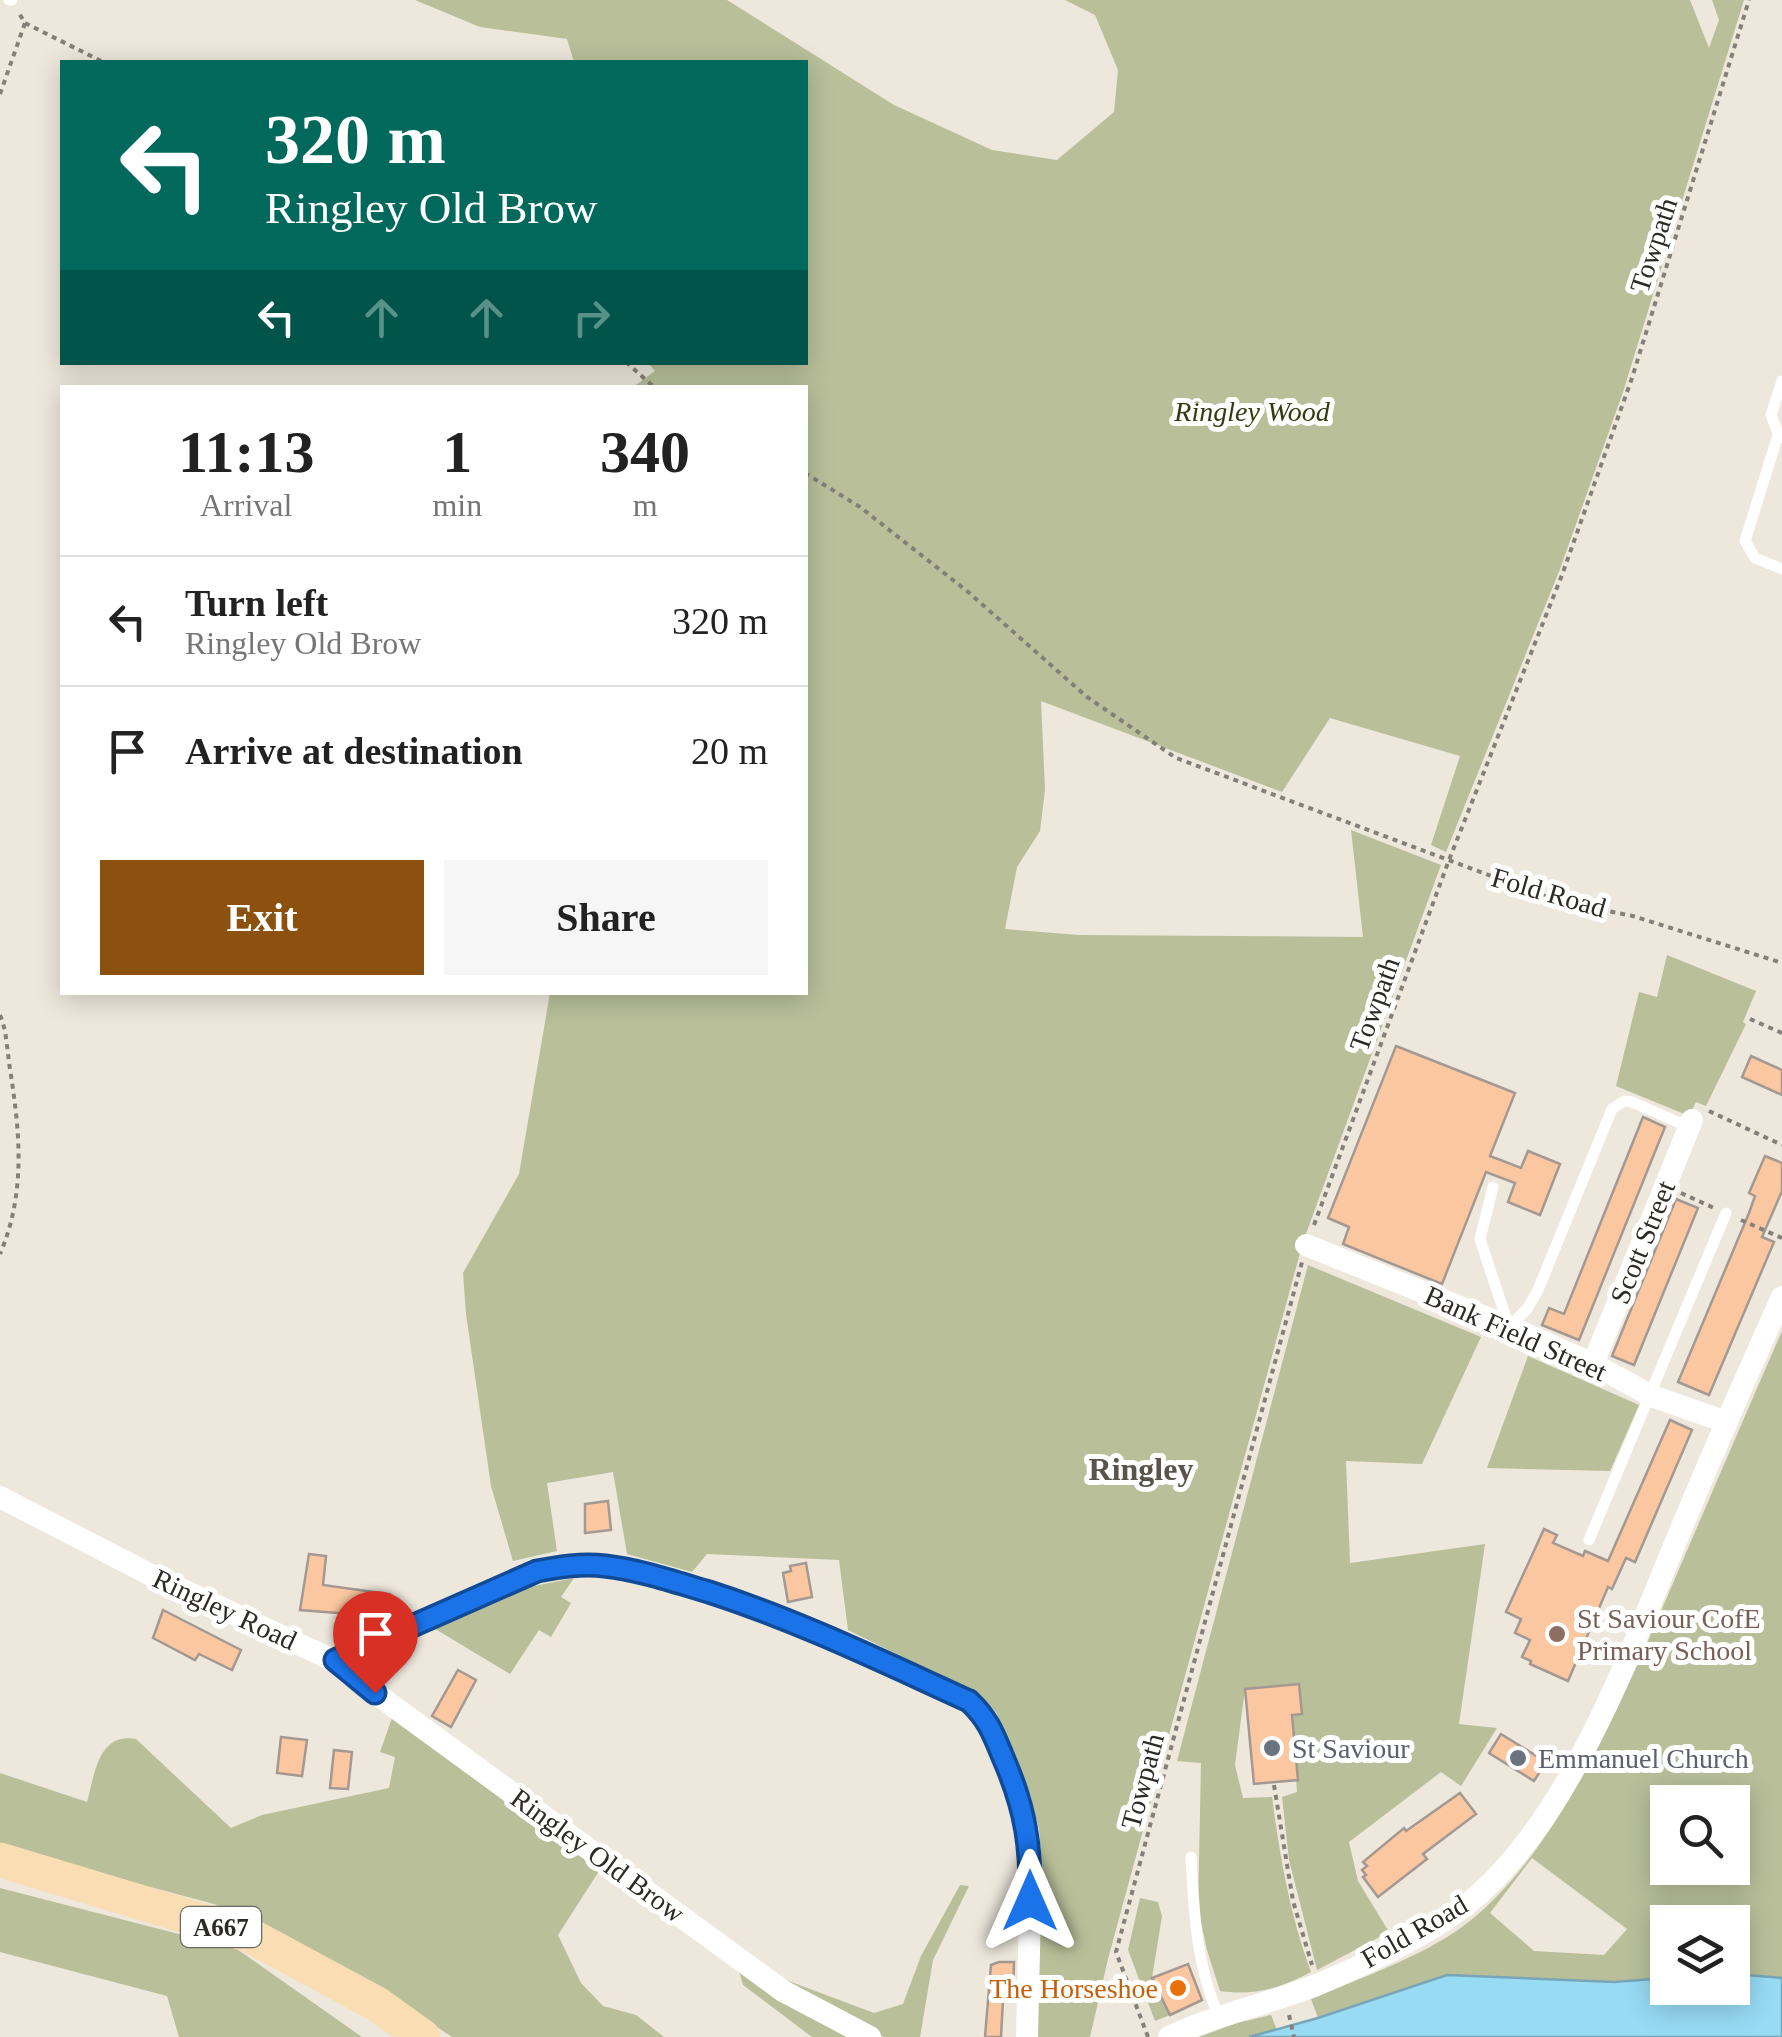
<!DOCTYPE html>
<html lang="en">
<head>
<meta charset="utf-8">
<style>
  body { margin:0; font-family:Georgia,serif; background:#f6f6f6; color:#222; height:100vh; display:flex; flex-direction:column; font-size:38px; white-space:nowrap }
  * { box-sizing:border-box; margin:0 }
  p { font-size:32px; color:#767676 }
  .icon { flex:none; width:55px; height:55px; fill:none; stroke:currentColor; stroke-width:2; stroke-linecap:round; stroke-linejoin:round }
  .map { position:relative; flex:1; overflow:hidden }
  .sheet { position:absolute; left:60px; top:385px; width:748px; height:610px; display:flex; flex-direction:column; background:#fff; border-radius:0px; box-shadow:0 5px 25px #0003 }
  .sheet>* { flex:none }
  .banner { position:absolute; left:60px; top:60px; width:748px; height:305px; border-radius:0px; box-shadow:0 5px 25px #0003; background:#00695c; color:#fff; overflow:hidden }
  .controls { position:absolute; left:1650px; top:1785px; display:grid; gap:20px }
  .controls a { display:grid; place-items:center; width:100px; height:100px; border-radius:0px; background:#fff; box-shadow:0 5px 25px #0003; font-size:50px }
  .pin { position:absolute; display:grid; place-items:center; width:85px; height:85px; color:#fff; margin:-102px -42px; border-radius:50% 50% 50% 0; rotate:-45deg; box-shadow:0 0 10px #0007 }
  .pin .icon { rotate:45deg }
  .me { position:absolute; width:110px; margin:-55px; rotate:0deg; stroke-linejoin:round; filter:drop-shadow(0 0 8px #0008) }
  .turn { display:flex; align-items:center; gap:35px; height:210px; padding:0 40px; font-size:45px }
  .turn .icon { width:130px; height:130px; stroke-width:2.5 }
  .turn b { display:block; font-size:70px; line-height:85px }
  .lanes { display:flex; align-items:center; height:95px; padding:0 40px; background:#0003; justify-content:center; gap:50px; direction:ltr }
  .lanes .off { opacity:.35 }
  .eta { display:flex; justify-content:space-evenly; align-items:center; height:170px; text-align:center }
  .eta b { font-size:60px; font-weight:600; line-height:70px }
  .button { display:flex; gap:20px; margin-top:auto; padding:20px 40px }
  .button a { flex:1; height:115px; border-radius:0px; background:#8c500f; color:#fff; font-size:40px; font-weight:600; line-height:115px; text-align:center }
  .button a+a { background:#f6f6f6; color:#222 }
  ul { padding:0; list-style:none }
  li { display:flex; align-items:center; gap:30px; height:130px; padding:0 40px; border-top:2px solid #e0e0e0 }
  li div { flex:1 }
  li b { display:block; font-size:38px }
  li em { font-style:normal }
  .map>svg:first-child { display:block }
  .green { fill:#b8bf99; fill-rule:evenodd }
  .water { fill:#98dbf5; stroke:#78a6b7; stroke-width:2.5 }
  .building { fill:#fac7a1; stroke:#a39992; stroke-width:2.5 }
  .lines { fill:none; stroke-linecap:round; stroke-linejoin:round }
  .path { stroke:#848079; stroke-width:4; stroke-dasharray:5 5; stroke-linecap:butt }
  .lane { stroke:#fff; stroke-width:11 }
  .street { stroke:#fff; stroke-width:22 }
  .primary { stroke:#faddb2; stroke-width:35 }
  .route-casing { stroke:#114b97; stroke-width:25 }
  .route { stroke:#1a73e8; stroke-width:18 }
  .education-dot { fill:#8d6e63; stroke:#fff; stroke-width:4 }
  .worship-dot { fill:#6b7280; stroke:#fff; stroke-width:4 }
  .food-dot { fill:#e8710a; stroke:#fff; stroke-width:4 }
  .labels { text-anchor:middle; stroke-width:10; stroke-linejoin:round; paint-order:stroke }
  .shield { fill:#fff; stroke:#6c6a67; stroke-width:2.5 }
  .shield-label { font-size:25px; font-weight:bold; fill:#2d2a26 }
  .street-label { font-size:28px; fill:#2d2a26; stroke:#fff }
  .park-label { font-size:28px; font-style:italic; fill:#343a0e; stroke:#fff }
  .education-label { font-size:28px; fill:#785e54; stroke:#fff; text-anchor:start }
  .worship-label { font-size:28px; fill:#5b616d; stroke:#fff; text-anchor:start }
  .food-label { font-size:28px; fill:#c56008; stroke:#fff; text-anchor:end }
  .quarter-label { font-size:32px; font-weight:bold; fill:#59534b; stroke:#fff }
</style>
</head>
<body>
<div class="map">
<svg width="1782" height="2037" viewBox="0 0 1782 2037">
  <rect width="100%" height="100%" fill="#ede7dc"/>
  <g class="green">
    <polygon points="415,0 727,0 894,105 992,150 1057,160 1114,112 1118,70 1095,15 1065,0 1690,0 1709,48 1719,20 1712,0 1744,0 1623,392 1560,569 1446,852 1431,845 1460,756 1330,718 1282,792 1041,701 1045,790 1040,831 1017,867 1005,929 1079,935 1363,937 1351,830 1441,865 1303,1242 1108,1959 1090,2037 1037,2037 1033,1810 1018,1763 997,1716 975,1693 848,1630 839,1560 707,1554 692,1572 627,1554 613,1472 547,1483 557,1551 513,1561 491,1486 466,1314 463,1273 519,1174 550,993 805,992 805,388 633,387 655,371 648,363 805,362 805,62 574,62 567,39 480,27"/>
    <polygon points="1667,955 1756,991 1743,1022 1746,1024 1706,1106 1696,1102 1689,1116 1616,1086 1639,992 1657,997"/>
    <path d="M1308 1265 1481 1337 1422 1464 1346 1461 1350 1563 1485 1544 1459 1724 1497 1728 1461 1786 1441 1772 1349 1842 1358 1881 1389 1932 1317 1970 1289 1860 1282 1797 1297 1792 1292 1715 1302 1713 1299 1684 1245 1689 1235 1765 1243 1798 1272 1797C1280 1857 1290 1916 1311 1972 1281 1988 1254 1996 1220 1991L1207 1950 1198 1909 1201 1763 1177 1761Z"/>
    <path d="M1782 1331V1978L1733 1974 1732 1922H1668L1667 1978 1614 1982 1447 1975 1318 2018 1311 1999C1360 1978 1419 1958 1462 1927 1562 1854 1631 1680 1680 1567 1714 1488 1748 1409 1782 1331ZM1668 1802H1732V1868H1668ZM1532 1858 1627 1929 1604 1955 1534 1951 1490 1913Z"/>
    <polygon points="1528,1356 1639,1405 1610,1471 1487,1468"/>
    <polygon points="574,1578 561,1597 571,1603 551,1637 539,1630 510,1674 432,1627 524,1588"/>
    <path d="M392 1718 601 1868 558 1935 581 1983 603 2006 636 2015 664 2037H452L369 1982 289 1937 214 1904 0 1847V1773L87 1802C95 1774 98 1732 136 1739L231 1828 262 1815 389 1788 395 1757 380 1752Z"/>
    <polygon points="960,1885 969,1886 933,1960 920,2037 884,2037 784,1984 778,1977 874,2013 903,2004 921,1956"/>
    <polygon points="0,1888 237,1949 362,2037 179,2037 167,1996 0,1952"/>
    <polygon points="1140,1898 1158,1902 1162,1916 1152,1978 1170,2015 1155,2021 1128,1950"/>
    <polygon points="739,1971 851,2037 812,2037 743,1985"/>
    <polygon points="1271,2015 1277,2030 1249,2037 1199,2037 1237,2023"/>
  </g>
  <polygon class="water" points="1733,1974 1782,1978 1782,2037 1249,2037 1318,2018 1447,1975 1614,1982 1667,1978 1668,1988 1732,1988"/>
  <g class="building">
    <polygon points="1396,1046 1515,1093 1490,1156 1521,1168 1528,1151 1560,1164 1540,1215 1508,1202 1515,1183 1486,1172 1442,1284 1343,1244 1349,1227 1328,1218"/>
    <polygon points="1751,1056 1782,1070 1782,1095 1742,1077"/>
    <polygon points="1643,1117 1665,1127 1579,1340 1542,1325 1549,1308 1564,1314"/>
    <polygon points="1765,1156 1782,1163 1782,1191 1762,1237 1774,1242 1709,1395 1678,1382 1749,1213 1755,1196 1749,1193"/>
    <polygon points="1676,1199 1698,1208 1634,1365 1612,1356"/>
    <polygon points="1670,1420 1692,1430 1635,1562 1626,1558 1612,1589 1608,1587 1568,1681 1530,1664 1531,1661 1522,1657 1530,1640 1515,1633 1521,1619 1506,1612 1544,1529 1557,1535 1553,1543 1583,1556 1585,1551 1608,1561"/>
    <polygon points="608,1501 611,1530 585,1533 585,1504"/>
    <polygon points="309,1554 326,1556 323,1585 388,1594 363,1609 363,1615 300,1610"/>
    <polygon points="806,1563 812,1597 788,1602 783,1573 791,1571 790,1566"/>
    <polygon points="163,1610 241,1650 232,1670 199,1654 195,1660 153,1638"/>
    <polygon points="458,1670 476,1680 451,1727 432,1716"/>
    <polygon points="1299,1684 1302,1714 1292,1715 1298,1780 1254,1784 1245,1689"/>
    <polygon points="1501,1734 1546,1762 1534,1781 1489,1753"/>
    <polygon points="281,1737 307,1740 302,1776 277,1773"/>
    <polygon points="334,1750 352,1752 348,1789 330,1788"/>
    <polygon points="1460,1793 1476,1814 1423,1854 1427,1859 1378,1897 1363,1877 1366,1875 1362,1870 1367,1866 1363,1862 1404,1828 1406,1831"/>
    <polygon points="999,1962 1014,1962 1013,2000 1003,2000 1001,2037 985,2037 991,1965"/>
    <polygon points="1188,1964 1202,2000 1170,2015 1152,1978"/>
  </g>
  <g class="lines">
    <g class="path">
      <polyline points="25,23 103,62"/>
      <polyline points="0,94 25,23 19,13"/>
      <polyline points="626,362 655,388"/>
      <polyline points="805,473 860,507 967,591 1087,697 1176,758 1558,901 1633,916 1782,963"/>
      <path d="M0 1015C7 1031 7 1051 10 1069 20 1133 26 1193 0 1254"/>
      <polyline points="1750,1019 1782,1033"/>
      <polyline points="1709,1111 1782,1145"/>
      <polyline points="1681,1193 1714,1208"/>
      <polyline points="1741,1220 1782,1238"/>
      <polyline points="1314,1225 1449,860 1562,575 1632,378 1749,0"/>
      <polyline points="1274,1785 1293,1901 1312,1965"/>
      <polyline points="1289,2015 1294,2037"/>
      <polyline points="1148,2037 1116,1952 1302,1262"/>
    </g>
    <g class="lane">
      <polyline points="9,0 12,0"/>
      <polyline points="1778,435 1745,541 1755,558 1782,569"/>
      <polyline points="1780,438 1771,415 1782,381"/>
      <polyline points="1493,1187 1480,1239 1509,1327 1527,1309 1538,1290 1612,1109 1624,1101 1632,1102 1689,1127"/>
      <polyline points="1589,1540 1726,1213"/>
      <path d="M1191 1857C1194 1913 1196 1963 1218 2015"/>
    </g>
    <g class="street">
      <polyline points="1306,1245 1512,1328 1593,1364 1652,1396 1726,1422"/>
      <polyline points="1593,1364 1692,1120"/>
      <polyline points="0,1497 151,1575 335,1661 345,1671 783,1991 870,2037"/>
      <path d="M335 1661 537 1571C559 1567 582 1563 605 1565 640 1570 675 1581 708 1592 798 1621 883 1662 969 1701L987 1719 1020 1799 1028 1831 1031 1867 1027 2037"/>
      <path d="M1169 2037C1217 2014 1269 2004 1319 1984 1368 1963 1423 1938 1466 1905 1570 1823 1629 1653 1679 1534 1712 1454 1747 1375 1782 1297"/>
    </g>
    <polyline class="primary" points="0,1860 249,1935 377,2004 423,2037"/>
  </g>
  <g class="lines">
    <defs>
      <path id="route" d="M375 1693 335 1660 537 1571C559 1567 582 1563 605 1566 640 1570 675 1582 709 1592 799 1621 883 1662 969 1701 990 1721 994 1736 1005 1762 1026 1811 1031 1848 1030 1901"/>
    </defs>
    <use href="#route" class="route-casing"/>
    <use href="#route" class="route"/>
  </g>
  <circle class="education-dot" cx="1557" cy="1634" r="10"/>
  <g class="worship-dot">
    <circle cx="1272" cy="1748" r="10"/>
    <circle cx="1518" cy="1758" r="10"/>
  </g>
  <circle class="food-dot" cx="1178" cy="1988" r="10"/>
  <g class="labels">
    <rect class="shield" x="181" y="1907" width="80" height="40" rx="8"/>
    <g class="shield-label">
      <text x="221" y="1936">A667</text>
    </g>
    <g class="street-label">
      <text transform="translate(1653 245) rotate(-72)" y="10">Towpath</text>
      <text transform="translate(1549 892) rotate(16)" y="10">Fold Road</text>
      <text transform="translate(1374 1004) rotate(-70)" y="10">Towpath</text>
      <text transform="translate(1642 1242) rotate(-68)" y="10">Scott Street</text>
      <text transform="translate(1516 1333) rotate(24)" y="10">Bank Field Street</text>
      <text transform="translate(225 1609) rotate(25)" y="10">Ringley Road</text>
      <text transform="translate(1142 1781) rotate(-75)" y="10">Towpath</text>
      <text transform="translate(598 1855) rotate(36)" y="10">Ringley Old Brow</text>
      <text transform="translate(1414 1931) rotate(-30)" y="10">Fold Road</text>
    </g>
    <g class="park-label">
      <text x="1252" y="421">Ringley Wood</text>
    </g>
    <g class="education-label">
      <text x="1577" y="1628">St Saviour CofE<tspan x="1577" dy="32">Primary School</tspan></text>
    </g>
    <g class="worship-label">
      <text x="1292" y="1758">St Saviour</text>
      <text x="1538" y="1768">Emmanuel Church</text>
    </g>
    <g class="food-label">
      <text x="1158" y="1998">The Horseshoe</text>
    </g>
    <g class="quarter-label">
      <text x="1141" y="1480">Ringley</text>
    </g>
  </g>
</svg>
<div class="controls">
<a><svg class="icon" aria-label="search" viewBox="0 0 24 24"><circle cx="10" cy="10" r="6"/><path d="M15 15l6 6"/></svg></a>
<a><svg class="icon" aria-label="layers" viewBox="0 0 24 24"><path d="M12 4l9 5-9 5-9-5zM3 14l9 5 9-5"/></svg></a>
</div>
<div class="pin" style="left:375px;top:1693px;background:#d93025"><svg class="icon" aria-label="arrive" viewBox="0 0 24 24"><path d="M6 21V4h12l-3 4 3 4H6"/></svg></div>
<svg class="me" style="left:1030px;top:1901px" viewBox="-20 -20 40 40"><path d="M0-17L14 15 0 8-14 15z" fill="#1a73e8" stroke="#fff" stroke-width="4"/></svg>
<div class="banner">
<div class="turn"><svg class="icon" aria-label="left" viewBox="0 0 24 24"><path d="M17 20v-9H6M10 6l-5 5 5 5"/></svg><div><b>320 m</b>Ringley Old Brow</div></div>
<div class="lanes"><svg class="icon" aria-label="left" viewBox="0 0 24 24"><path d="M17 20v-9H6M10 6l-5 5 5 5"/></svg><svg class="icon off" aria-label="ahead" viewBox="0 0 24 24"><path d="M12 20V5M6 11l6-6 6 6"/></svg><svg class="icon off" aria-label="ahead" viewBox="0 0 24 24"><path d="M12 20V5M6 11l6-6 6 6"/></svg><svg class="icon off" aria-label="right" viewBox="0 0 24 24"><path d="M7 20v-9h11M14 6l5 5-5 5"/></svg></div>
</div>
<section class="sheet">
<div class="eta">
<div><b>11:13</b><p>Arrival</p></div>
<div><b>1</b><p>min</p></div>
<div><b>340</b><p>m</p></div>
</div>
<ul>
<li><svg class="icon" aria-label="left" viewBox="0 0 24 24"><path d="M17 20v-9H6M10 6l-5 5 5 5"/></svg><div><b>Turn left</b><p>Ringley Old Brow</p></div><em>320 m</em></li>
<li><svg class="icon" aria-label="arrive" viewBox="0 0 24 24"><path d="M6 21V4h12l-3 4 3 4H6"/></svg><div><b>Arrive at destination</b></div><em>20 m</em></li>
</ul>
<div class="button"><a>Exit</a><a>Share</a></div>
</section>
</div>
</body>
</html>
